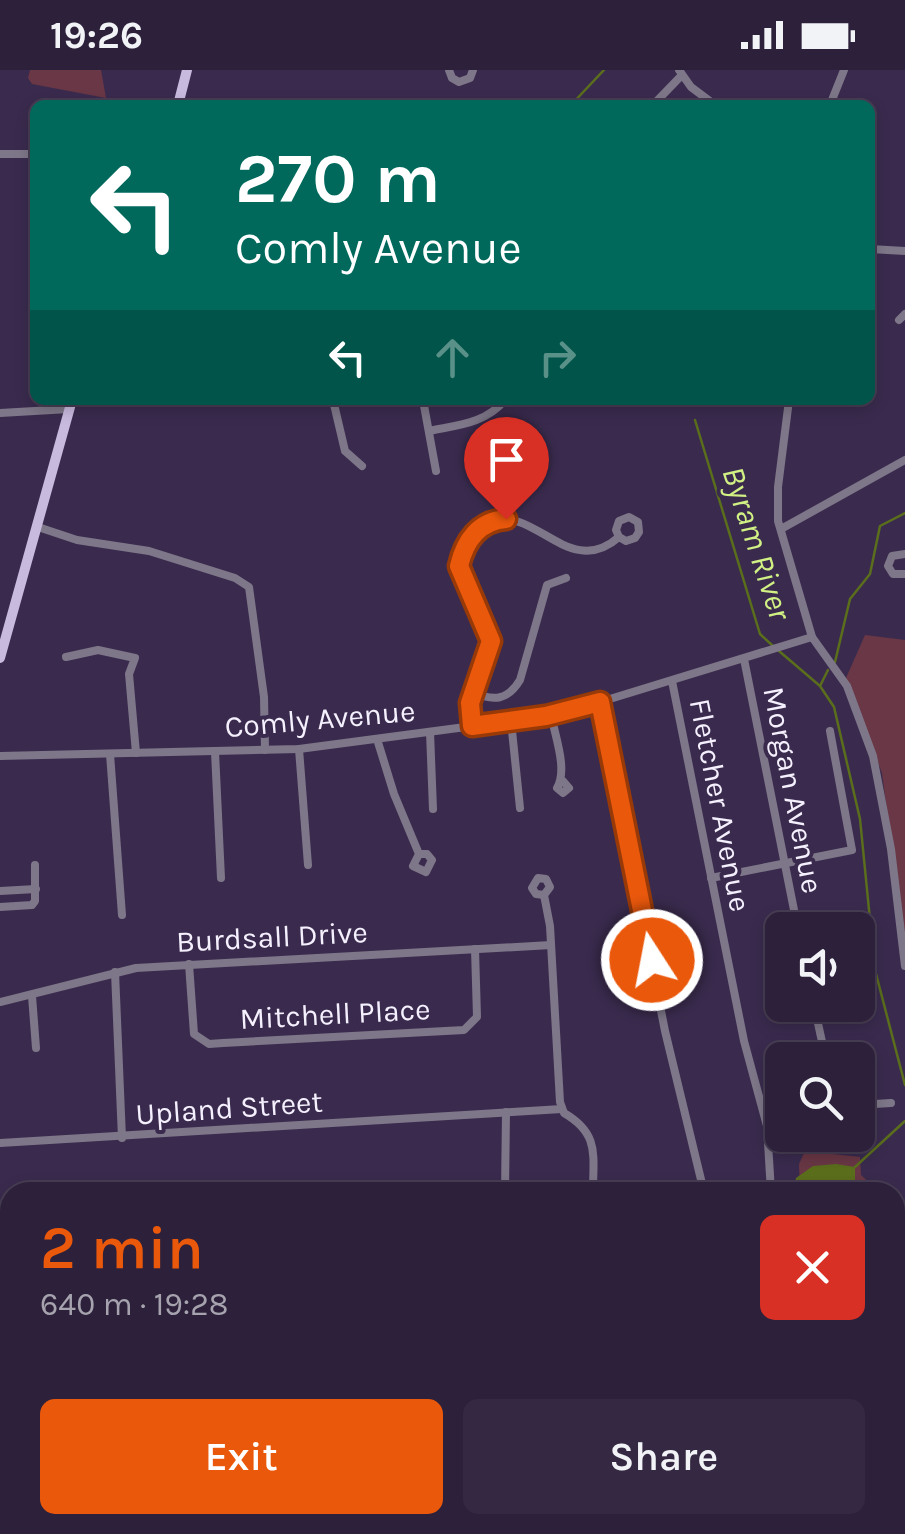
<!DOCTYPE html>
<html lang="en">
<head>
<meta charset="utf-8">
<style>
  body { margin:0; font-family:Karla,sans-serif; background:#342842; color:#f1f3f6; height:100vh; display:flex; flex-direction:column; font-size:38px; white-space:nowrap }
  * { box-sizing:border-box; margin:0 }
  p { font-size:32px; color:#a6a3af }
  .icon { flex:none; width:55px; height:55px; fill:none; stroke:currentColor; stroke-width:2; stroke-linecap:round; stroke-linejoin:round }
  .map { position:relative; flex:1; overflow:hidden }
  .drawer { position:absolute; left:0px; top:1112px; width:905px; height:352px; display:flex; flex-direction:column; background:#2c203a; border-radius:30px 30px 0 0; box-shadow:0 5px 15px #0003,0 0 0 2px #483e54 }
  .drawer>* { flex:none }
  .guide { position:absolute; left:30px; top:30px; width:845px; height:305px; border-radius:15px; box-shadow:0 5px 15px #0003,0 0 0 2px #483e54; background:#00695c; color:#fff; overflow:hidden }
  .controls { position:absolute; left:765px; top:842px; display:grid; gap:20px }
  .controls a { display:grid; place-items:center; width:110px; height:110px; border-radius:15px; background:#2c203a; box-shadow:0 5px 15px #0003,0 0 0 2px #483e54; font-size:50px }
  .pin { position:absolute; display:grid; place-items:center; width:85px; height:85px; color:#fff; margin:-102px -42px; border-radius:50% 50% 50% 0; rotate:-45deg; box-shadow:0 0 10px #0007 }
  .pin .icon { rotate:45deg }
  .me { position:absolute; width:110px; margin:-55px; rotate:349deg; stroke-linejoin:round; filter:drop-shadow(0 0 8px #0008) }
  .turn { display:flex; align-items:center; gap:35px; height:210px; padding:0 40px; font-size:45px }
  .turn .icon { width:130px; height:130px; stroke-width:2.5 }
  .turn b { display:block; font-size:70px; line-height:85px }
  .lanes { display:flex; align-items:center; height:95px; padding:0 40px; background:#0003; justify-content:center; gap:50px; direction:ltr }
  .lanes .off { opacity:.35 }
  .round { display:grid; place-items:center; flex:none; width:105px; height:105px; border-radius:15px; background:#342842 }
  .summary { display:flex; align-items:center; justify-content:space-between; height:170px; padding:0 40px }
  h1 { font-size:60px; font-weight:600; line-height:75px; color:#ea580c }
  .button { display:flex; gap:20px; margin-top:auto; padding:20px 40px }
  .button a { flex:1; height:115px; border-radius:15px; background:#ea580c; color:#fff; font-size:40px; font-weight:600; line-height:115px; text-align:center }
  .button a+a { background:#342842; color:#f1f3f6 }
  .status { display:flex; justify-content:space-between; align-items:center; height:70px; padding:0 50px; background:#2c203a; direction:ltr }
  .status svg { height:28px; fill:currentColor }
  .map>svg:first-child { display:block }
  .green { fill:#693745 }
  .water { fill:#5a6e1c }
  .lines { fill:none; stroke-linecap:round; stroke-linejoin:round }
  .stream { stroke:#5a6e1c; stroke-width:2.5 }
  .minor { stroke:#7e7789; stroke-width:8 }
  .major { stroke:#c8badf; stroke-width:10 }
  .route-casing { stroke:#983908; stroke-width:25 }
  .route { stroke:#ea580c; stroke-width:18 }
  .labels { text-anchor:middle; stroke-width:8; stroke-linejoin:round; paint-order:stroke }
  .street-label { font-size:30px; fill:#f5f0fe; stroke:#3a2b4e }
  .water-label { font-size:32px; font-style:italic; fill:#d1f185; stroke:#3a2b4e }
</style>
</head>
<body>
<div class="status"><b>19:26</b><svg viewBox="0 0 49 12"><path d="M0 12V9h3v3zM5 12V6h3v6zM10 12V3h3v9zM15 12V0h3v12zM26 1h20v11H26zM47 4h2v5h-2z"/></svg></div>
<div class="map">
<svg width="905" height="1464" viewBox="0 0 905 1464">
  <rect width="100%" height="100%" fill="#3a2b4e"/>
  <g class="green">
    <polygon points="30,0 101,0 106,28 32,14 28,8"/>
    <polygon points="865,565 905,570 905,876 882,703 846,608"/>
    <polygon points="805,1081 860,1087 861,1105 879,1122 800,1122 799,1094"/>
  </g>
  <g class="water">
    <polygon points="836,1094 855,1097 855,1114 864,1122 793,1122 796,1108 813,1096"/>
    <polygon points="895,1440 900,1464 806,1464 806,1455 895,1455"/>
  </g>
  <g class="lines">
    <g class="stream">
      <polyline points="571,35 604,0"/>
      <polyline points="695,350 760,564 773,576"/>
      <polyline points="779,581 820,616 834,637 860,749 875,900 905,1015"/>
      <polyline points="835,592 850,529 870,504 880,456 905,443"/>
      <polyline points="820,616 828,600"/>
      <polyline points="855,1097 905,1051"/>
    </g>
    <g class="minor">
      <polyline points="449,0 452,8 459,12 470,8 473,0"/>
      <polyline points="679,0 691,17 715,35"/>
      <polyline points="653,35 681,6"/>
      <polyline points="830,35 844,0"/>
      <polyline points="0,84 35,84"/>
      <polyline points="870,179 905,181"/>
      <polyline points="899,250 905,244"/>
      <polyline points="333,330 345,381 362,396"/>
      <polyline points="423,330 436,401"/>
      <polyline points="789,330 778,417 778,451 812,567 847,616 873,686 891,779 905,896"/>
      <polyline points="0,343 69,339"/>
      <path d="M429 361C457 355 485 354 505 330"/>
      <polyline points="38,457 77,470 149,481 235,508 249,517 264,627 265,680"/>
      <polyline points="781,459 905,390"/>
      <polyline points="905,484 892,486 888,496 893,504 905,504"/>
      <polyline points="66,587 98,580 135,588 129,604 136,683"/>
      <polyline points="744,589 798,860"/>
      <polyline points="672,611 744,971 767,1056 771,1122"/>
      <path d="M473 622C494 632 508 630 520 610L547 515 566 508"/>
      <polyline points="600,632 665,961 704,1122"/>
      <path d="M551 644C555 667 568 699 557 718L563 723 569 718 563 711"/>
      <polyline points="511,651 520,738"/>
      <path d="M472 656C466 621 492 598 490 568 487 527 442 515 469 471 475 461 481 455 492 451 536 437 570 510 619 467L626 471 635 468 639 462 638 452 629 447 619 451 616 460 619 467"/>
      <polyline points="430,662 433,739"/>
      <polyline points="377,669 394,724 419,784 427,784 432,790 426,802 413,796 419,784"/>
      <polyline points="299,679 308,795"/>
      <polyline points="215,682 221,808"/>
      <polyline points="110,684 122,845"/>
      <polyline points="0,686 299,679 511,651 600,632 812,567"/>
      <polyline points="711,808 852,780 830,661"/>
      <polyline points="0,821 36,819"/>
      <path d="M544 825 536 824 532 818 538 808 546 809 550 817 544 825 550 856 560 1032 564 1043C600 1064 593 1085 593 1122"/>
      <polyline points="0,837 32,835 35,831 35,795"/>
      <polyline points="189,894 194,964 209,974 223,973 464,960 477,947 475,879"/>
      <polyline points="115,902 122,1068"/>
      <polyline points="32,926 36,978"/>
      <polyline points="0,932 136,898 551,875"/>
      <polyline points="814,935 826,990"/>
      <polyline points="858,1035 891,1033"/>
      <polyline points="764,1042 782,1039"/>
      <polyline points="0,1073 562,1039"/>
      <polyline points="505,1122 506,1042"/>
      <polyline points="895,1232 905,1234"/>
      <polyline points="0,1300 10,1300"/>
      <polyline points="895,1308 905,1310"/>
      <polyline points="895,1398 905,1400"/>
      <polyline points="127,1455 130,1464"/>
      <polyline points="256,1455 256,1464"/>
      <polyline points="340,1455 340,1464"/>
      <polyline points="428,1455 429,1464"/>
      <polyline points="518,1455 519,1464"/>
      <polyline points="618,1455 618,1464"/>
      <polyline points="782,1455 782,1464"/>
    </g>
    <g class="major">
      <polyline points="178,35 187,0"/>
      <polyline points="0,588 72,330"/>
    </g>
  </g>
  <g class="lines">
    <defs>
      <path id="route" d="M506 449C479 451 465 470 459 496L491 571 470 633 472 656 546 646 600 632 652 890"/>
    </defs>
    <use href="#route" class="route-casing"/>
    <use href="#route" class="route"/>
  </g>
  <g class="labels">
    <g class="street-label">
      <text transform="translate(320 649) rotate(-5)" y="10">Comly Avenue</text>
      <text transform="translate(793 720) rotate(79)" y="10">Morgan Avenue</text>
      <text transform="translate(720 735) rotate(79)" y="10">Fletcher Avenue</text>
      <text transform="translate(272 867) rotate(-3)" y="10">Burdsall Drive</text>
      <text transform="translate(335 944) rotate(-3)" y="10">Mitchell Place</text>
      <text transform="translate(229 1038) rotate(-4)" y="10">Upland Street</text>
    </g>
    <g class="water-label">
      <text transform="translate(757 473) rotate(72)" y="11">Byram River</text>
    </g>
  </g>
</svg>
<div class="controls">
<a><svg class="icon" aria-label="sound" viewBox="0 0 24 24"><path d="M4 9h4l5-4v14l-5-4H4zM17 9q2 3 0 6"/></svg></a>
<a><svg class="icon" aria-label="search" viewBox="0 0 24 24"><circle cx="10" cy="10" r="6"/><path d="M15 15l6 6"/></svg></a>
</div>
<div class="pin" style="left:506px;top:449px;background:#d93025"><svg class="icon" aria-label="arrive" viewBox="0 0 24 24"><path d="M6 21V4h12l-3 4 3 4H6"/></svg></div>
<svg class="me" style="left:652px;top:890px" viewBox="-20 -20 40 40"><circle r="17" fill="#ea580c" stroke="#fff" stroke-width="3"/><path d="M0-11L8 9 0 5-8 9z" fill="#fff"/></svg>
<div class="guide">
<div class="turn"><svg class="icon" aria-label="left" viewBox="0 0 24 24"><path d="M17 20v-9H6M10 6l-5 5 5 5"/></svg><div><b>270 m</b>Comly Avenue</div></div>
<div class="lanes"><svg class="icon" aria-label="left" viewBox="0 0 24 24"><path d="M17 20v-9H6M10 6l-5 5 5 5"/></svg><svg class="icon off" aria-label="ahead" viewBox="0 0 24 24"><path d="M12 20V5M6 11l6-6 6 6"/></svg><svg class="icon off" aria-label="right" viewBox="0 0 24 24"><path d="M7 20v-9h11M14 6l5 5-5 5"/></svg></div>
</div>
<section class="drawer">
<div class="summary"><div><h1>2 min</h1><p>640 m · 19:28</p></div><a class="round" style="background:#d93025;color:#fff"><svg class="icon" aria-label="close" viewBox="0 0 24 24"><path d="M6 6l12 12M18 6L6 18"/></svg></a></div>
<div class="button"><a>Exit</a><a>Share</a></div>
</section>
</div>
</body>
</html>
